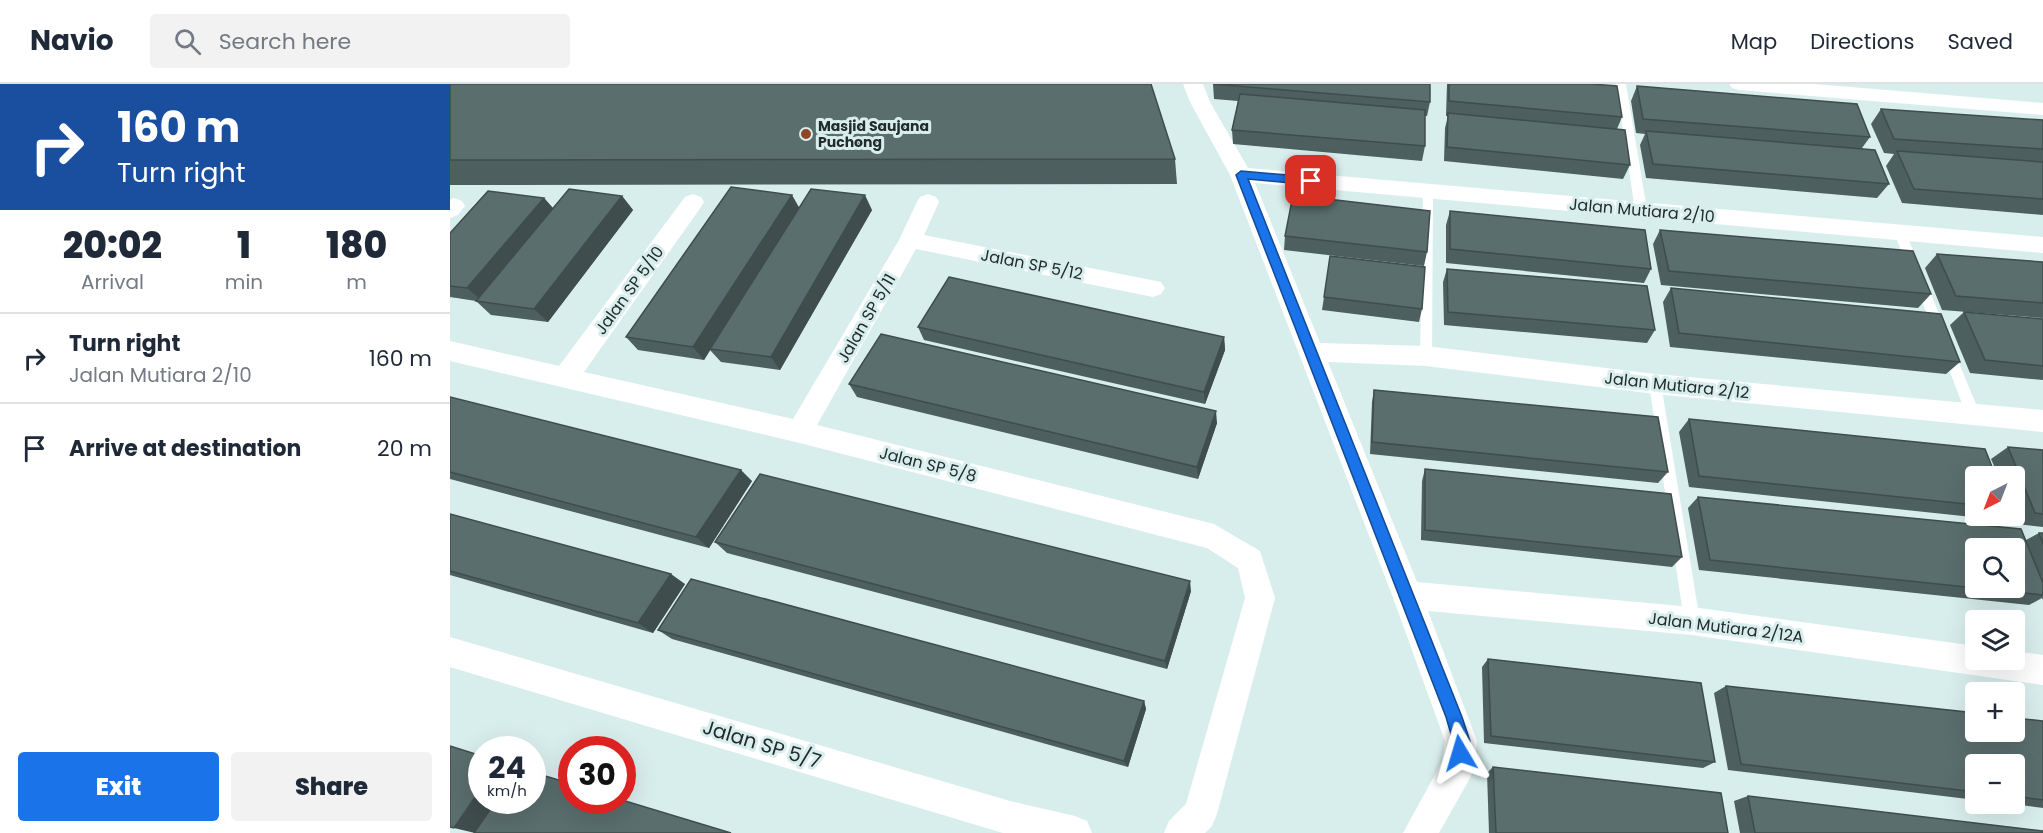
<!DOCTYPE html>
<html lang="en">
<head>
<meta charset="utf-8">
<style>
  body { margin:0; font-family:Poppins,sans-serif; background:#f2f2f3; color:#1f2937; height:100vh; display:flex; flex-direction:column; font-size:22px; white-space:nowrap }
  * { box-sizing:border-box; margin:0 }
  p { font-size:20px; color:#747a83 }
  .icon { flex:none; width:33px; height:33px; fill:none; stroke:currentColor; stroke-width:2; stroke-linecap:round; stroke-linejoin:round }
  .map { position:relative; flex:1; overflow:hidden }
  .panel { display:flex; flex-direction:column; background:#fff; width:450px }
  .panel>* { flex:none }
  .top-card { background:#1a4fa0; color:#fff; overflow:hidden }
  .needle { width:39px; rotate:222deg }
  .tools { position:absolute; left:1515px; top:382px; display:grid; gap:12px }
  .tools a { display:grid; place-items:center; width:60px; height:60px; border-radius:6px; background:#fff; box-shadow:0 6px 24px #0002; font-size:30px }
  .speed { position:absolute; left:18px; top:652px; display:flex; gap:12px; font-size:30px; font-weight:700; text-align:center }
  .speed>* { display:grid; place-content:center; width:78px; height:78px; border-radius:50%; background:#fff; box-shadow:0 6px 24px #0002; line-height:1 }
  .speed small { font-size:15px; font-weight:400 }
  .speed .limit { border:9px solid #d22; background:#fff; color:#111 }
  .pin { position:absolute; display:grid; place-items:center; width:51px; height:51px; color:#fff; margin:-26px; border-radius:12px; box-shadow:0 3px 9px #0006 }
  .me { position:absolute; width:66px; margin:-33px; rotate:353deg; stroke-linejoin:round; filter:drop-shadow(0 0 4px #0008) }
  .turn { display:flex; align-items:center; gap:21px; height:126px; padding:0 18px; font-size:27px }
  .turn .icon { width:78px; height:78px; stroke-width:2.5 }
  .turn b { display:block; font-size:42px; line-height:51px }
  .eta { display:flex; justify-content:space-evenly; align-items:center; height:102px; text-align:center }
  .eta b { font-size:36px; font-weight:800; line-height:42px }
  .button { display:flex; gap:12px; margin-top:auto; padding:12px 18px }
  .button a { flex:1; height:69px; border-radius:6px; background:#1a73e8; color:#fff; font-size:24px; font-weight:800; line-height:69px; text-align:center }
  .button a+a { background:#f2f2f3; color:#1f2937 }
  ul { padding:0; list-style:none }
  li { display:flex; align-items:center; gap:18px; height:90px; padding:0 18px; border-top:2px solid #e0e1e3 }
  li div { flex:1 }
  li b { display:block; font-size:22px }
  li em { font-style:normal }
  header { display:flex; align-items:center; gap:36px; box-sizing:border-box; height:84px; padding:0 30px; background:#fff; border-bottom:2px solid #e0e1e3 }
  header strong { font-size:28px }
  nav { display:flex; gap:33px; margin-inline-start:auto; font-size:21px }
  .search { width:420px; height:54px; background:#f2f2f3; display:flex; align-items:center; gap:15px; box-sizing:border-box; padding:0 21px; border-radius:6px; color:#747a83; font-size:22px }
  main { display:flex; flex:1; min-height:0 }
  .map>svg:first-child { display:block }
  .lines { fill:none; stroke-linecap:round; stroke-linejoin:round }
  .lane { fill:#fff; fill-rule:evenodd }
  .street { fill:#fff; fill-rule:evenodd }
  .wall { fill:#4d5f5e }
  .shaded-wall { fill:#3f4d4c }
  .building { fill:#5a6e6d; stroke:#3f4d4c; stroke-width:1.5 }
  .route { fill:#1a73e8; stroke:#114b97; stroke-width:1.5 }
  .poi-dot { fill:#8f4626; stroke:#d8eeed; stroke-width:2 }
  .labels { text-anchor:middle; stroke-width:6; stroke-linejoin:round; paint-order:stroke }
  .far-poi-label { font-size:14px; font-weight:bold; fill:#232b2b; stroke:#d8eeed; text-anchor:start }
  .street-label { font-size:16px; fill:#232b2b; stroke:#d8eeed }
  .near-street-label { font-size:20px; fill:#232b2b; stroke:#d8eeed }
</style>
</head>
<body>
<header>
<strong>Navio</strong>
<div class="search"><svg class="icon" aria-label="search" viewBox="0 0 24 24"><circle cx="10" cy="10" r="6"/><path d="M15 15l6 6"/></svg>Search here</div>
<nav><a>Map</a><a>Directions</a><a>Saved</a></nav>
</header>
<main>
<section class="panel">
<div class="top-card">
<div class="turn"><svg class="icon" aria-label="right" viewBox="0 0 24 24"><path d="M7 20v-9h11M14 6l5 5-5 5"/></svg><div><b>160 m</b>Turn right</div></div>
</div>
<div class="eta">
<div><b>20:02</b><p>Arrival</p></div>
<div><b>1</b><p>min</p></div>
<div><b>180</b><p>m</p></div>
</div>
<ul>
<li><svg class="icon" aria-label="right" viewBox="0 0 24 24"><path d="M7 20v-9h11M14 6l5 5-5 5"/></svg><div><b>Turn right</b><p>Jalan Mutiara 2/10</p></div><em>160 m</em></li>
<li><svg class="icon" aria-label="arrive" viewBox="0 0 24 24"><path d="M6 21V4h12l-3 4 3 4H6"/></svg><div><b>Arrive at destination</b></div><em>20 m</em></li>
</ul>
<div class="button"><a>Exit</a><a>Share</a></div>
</section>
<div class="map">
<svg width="1593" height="749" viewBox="0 0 1593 749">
  <rect width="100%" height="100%" fill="#d8eeed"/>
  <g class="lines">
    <g class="lane">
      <polygon points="1166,0 1176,0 1197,126 1191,130 1185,126"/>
      <polygon points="978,103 983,107 982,272 976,277 970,272 973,107"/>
      <polygon points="1450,145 1456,149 1496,247 1494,250 1486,250 1484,247 1444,149"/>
      <polygon points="1498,262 1504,267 1530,330 1528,334 1518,334 1516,330 1492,267"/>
      <polygon points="1205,295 1211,300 1250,537 1247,542 1242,544 1237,542 1234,537 1199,300"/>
    </g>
    <g class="street">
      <polygon points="733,0 753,0 760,18 798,84 1593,153 1593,169 805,99 870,259 976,262 1205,290 1593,326 1593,348 1205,310 976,282 878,278 967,498 1242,523 1526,562 1526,576 1564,576 1564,567 1593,571 1593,601 1242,551 978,527 1027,657 1025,682 1020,694 989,749 953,749 992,678 995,657 942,511 780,91 740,18"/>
      <polygon points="1279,0 1364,0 1593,19 1593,31 1289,6 1282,4"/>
      <polygon points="243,110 251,113 254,118 251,123 134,288 343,335 449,156 467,118 470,113 478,110 486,113 489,118 474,151 711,198 715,204 711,210 703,213 466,165 367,341 764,440 810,467 825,514 767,730 762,742 755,749 714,749 719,737 736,720 795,514 788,484 757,464 350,359 0,277 0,257 109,282 235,113"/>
      <polygon points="4,114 12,117 15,122 8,131 0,134 0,116"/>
      <polygon points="0,553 560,717 625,732 637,737 642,749 553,749 0,583"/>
    </g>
  </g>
  <g class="wall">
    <polygon points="0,0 725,75 727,100 0,101"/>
    <polygon points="763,0 980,18 977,32 975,32 975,62 972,77 783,60 782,46 788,17 764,15"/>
    <polygon points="997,0 1142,0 1172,33 1167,45 1180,81 1173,95 994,77 995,44 998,32 996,32"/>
    <polygon points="1187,2 1420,53 1412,64 1439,100 1427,114 1196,94 1190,61 1195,50 1186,49 1181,17"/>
    <polygon points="1431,25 1593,36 1593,131 1452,119 1436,82 1444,70 1434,69 1421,40"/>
    <polygon points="172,112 183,126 98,238 41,231 26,217 0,213 0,149 94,114 103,124"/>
    <polygon points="349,124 422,126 330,286 271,278 260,266 254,276 188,266 176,253"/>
    <polygon points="1000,127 1201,185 1194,199 996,179 996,141"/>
    <polygon points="1210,146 1481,210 1468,224 1211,201 1203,160"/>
    <polygon points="835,152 977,168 974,182 834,166"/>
    <polygon points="1487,170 1593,178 1593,234 1492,226 1475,184"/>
    <polygon points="997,185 1205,246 1197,259 994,241 993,198"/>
    <polygon points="1221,204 1510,278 1496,290 1220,263 1213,218"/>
    <polygon points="874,213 972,225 969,238 872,226"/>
    <polygon points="1514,228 1593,235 1593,296 1520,289 1500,241"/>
    <polygon points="468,243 774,253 775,266 755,320 474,256"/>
    <polygon points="399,300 767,339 748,395 407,313"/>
    <polygon points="924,306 1218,388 1208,399 920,370 922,318"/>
    <polygon points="0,313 302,397 259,464 0,395"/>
    <polygon points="1239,335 1526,393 1526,432 1546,432 1541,435 1239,403 1229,348"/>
    <polygon points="1558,363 1593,366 1593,443 1567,440 1564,432 1564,393 1549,393 1541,375"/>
    <polygon points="975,385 1232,473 1222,483 971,456 972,397"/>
    <polygon points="1248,413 1576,456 1589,449 1593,449 1593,516 1592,514 1579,521 1249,486 1238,424"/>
    <polygon points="0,430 235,500 203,549 0,491"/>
    <polygon points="265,458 741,507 717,585 277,469"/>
    <polygon points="208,546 694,617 696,625 678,683 222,555"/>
    <polygon points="1038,575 1265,678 1253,684 1034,659 1032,583"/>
    <polygon points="1276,602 1593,637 1593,724 1563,720 1564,720 1564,681 1526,681 1526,716 1278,686 1264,609"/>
    <polygon points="1043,683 1278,749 1039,749 1037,689"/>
    <polygon points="1298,712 1593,749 1290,749 1284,717"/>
  </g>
  <g class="shaded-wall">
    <polygon points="342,111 350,125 254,276 243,263"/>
    <polygon points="415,111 422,126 330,286 321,273"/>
    <polygon points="172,112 183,126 98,238 84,225"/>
    <polygon points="94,114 106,128 32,217 17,204"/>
    <polygon points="774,253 775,266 755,320 754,308"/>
    <polygon points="766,327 767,339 748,395 747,383"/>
    <polygon points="291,386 302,397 259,464 246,453"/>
    <polygon points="221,490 235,500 203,549 188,539"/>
    <polygon points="740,497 741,507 717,585 715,577"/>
    <polygon points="694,617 696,625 678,683 674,677"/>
    <polygon points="32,703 32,717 47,717 25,749 4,744"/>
  </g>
  <g class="building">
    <polygon points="0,0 701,0 725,75 0,76"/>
    <polygon points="763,0 980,0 980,18"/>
    <polygon points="999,0 1142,0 1167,2 1172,33 999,17"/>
    <polygon points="1187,2 1407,20 1420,53 1193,35"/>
    <polygon points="790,10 975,26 975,62 782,46"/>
    <polygon points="1431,25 1593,36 1593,65 1444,55"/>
    <polygon points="998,29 1175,46 1180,81 997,63"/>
    <polygon points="1196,47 1425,66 1439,100 1203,80"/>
    <polygon points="1447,67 1593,78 1593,115 1464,105"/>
    <polygon points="281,103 342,111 243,263 176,253"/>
    <polygon points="119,105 172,112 84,225 26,217"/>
    <polygon points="361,105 415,111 321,273 260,265"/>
    <polygon points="38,107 94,114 17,204 0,202 0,149"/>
    <polygon points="843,111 980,127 977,168 835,152"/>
    <polygon points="1000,127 1195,146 1201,185 1000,165"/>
    <polygon points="1210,146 1463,167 1481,210 1219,187"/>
    <polygon points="1487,170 1593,178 1593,219 1506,212"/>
    <polygon points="880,172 975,183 972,225 874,213"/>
    <polygon points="997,185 1197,202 1205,246 998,228"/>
    <polygon points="499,193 774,253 754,308 468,243"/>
    <polygon points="1221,204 1491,230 1510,278 1229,249"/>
    <polygon points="1514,228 1593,235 1593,282 1535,276"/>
    <polygon points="431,250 766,327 747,383 399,300"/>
    <polygon points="924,306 1208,333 1218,388 922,358"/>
    <polygon points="0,313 291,386 246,453 0,388"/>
    <polygon points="1239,335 1535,365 1546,393 1526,393 1526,421 1249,392"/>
    <polygon points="1558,363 1593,366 1593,430 1585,429"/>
    <polygon points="975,385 1221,410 1232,473 975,446"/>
    <polygon points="310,390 740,497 715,577 265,458"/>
    <polygon points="1248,413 1571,445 1593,499 1593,511 1526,504 1564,504 1564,465 1526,465 1526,504 1260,476"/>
    <polygon points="0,430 221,490 188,539 0,487"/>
    <polygon points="1589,449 1593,449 1593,460"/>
    <polygon points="241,495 694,617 674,677 208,546"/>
    <polygon points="1038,575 1251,599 1265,678 1041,652"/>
    <polygon points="1276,602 1526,629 1526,648 1564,648 1564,634 1593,637 1593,716 1564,712 1564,681 1526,681 1526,708 1291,680"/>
    <polygon points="0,662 32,672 32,703 4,744 0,743"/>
    <polygon points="1043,683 1271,709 1278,749 1046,749"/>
    <polygon points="82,688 122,700 122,717 172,717 172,716 281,749 24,749 46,717 82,717"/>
    <polygon points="1298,712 1593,747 1593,749 1305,749"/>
  </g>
  <polygon class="route" points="791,87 861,93 867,97 861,101 798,95 1012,633 1020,657 1016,675 1010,678 1004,675 1002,669 1003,657 996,633 786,91"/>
  <circle class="poi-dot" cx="356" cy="50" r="6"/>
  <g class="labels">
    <g class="far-poi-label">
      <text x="368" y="47">Masjid Saujana<tspan x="368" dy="16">Puchong</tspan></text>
    </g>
    <g class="street-label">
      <text transform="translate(1192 126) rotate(5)" y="6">Jalan Mutiara 2/10</text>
      <text transform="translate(582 180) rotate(11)" y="6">Jalan SP 5/12</text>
      <text transform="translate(179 206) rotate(-54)" y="6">Jalan SP 5/10</text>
      <text transform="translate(416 234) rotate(-60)" y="6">Jalan SP 5/11</text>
      <text transform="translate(1227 301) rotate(6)" y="6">Jalan Mutiara 2/12</text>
      <text transform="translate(478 380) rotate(14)" y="6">Jalan SP 5/8</text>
      <text transform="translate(1276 543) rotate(7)" y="6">Jalan Mutiara 2/12A</text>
    </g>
    <g class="near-street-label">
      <text transform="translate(312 660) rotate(17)" y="7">Jalan SP 5/7</text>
    </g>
  </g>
</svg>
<div class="tools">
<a><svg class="needle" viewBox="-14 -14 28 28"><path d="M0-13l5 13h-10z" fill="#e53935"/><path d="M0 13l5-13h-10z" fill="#747a83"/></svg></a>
<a><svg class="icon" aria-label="search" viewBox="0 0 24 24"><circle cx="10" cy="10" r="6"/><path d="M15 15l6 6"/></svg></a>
<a><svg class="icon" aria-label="layers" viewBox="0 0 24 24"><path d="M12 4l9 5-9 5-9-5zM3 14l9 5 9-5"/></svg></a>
<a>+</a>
<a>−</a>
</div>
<div class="speed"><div>24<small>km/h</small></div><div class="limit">30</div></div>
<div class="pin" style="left:861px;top:97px;background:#d93025"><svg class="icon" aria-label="arrive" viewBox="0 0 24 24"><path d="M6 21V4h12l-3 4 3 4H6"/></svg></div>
<svg class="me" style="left:1010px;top:669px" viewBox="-20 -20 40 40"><path d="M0-17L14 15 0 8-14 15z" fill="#1a73e8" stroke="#fff" stroke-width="4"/></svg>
</div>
</main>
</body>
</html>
